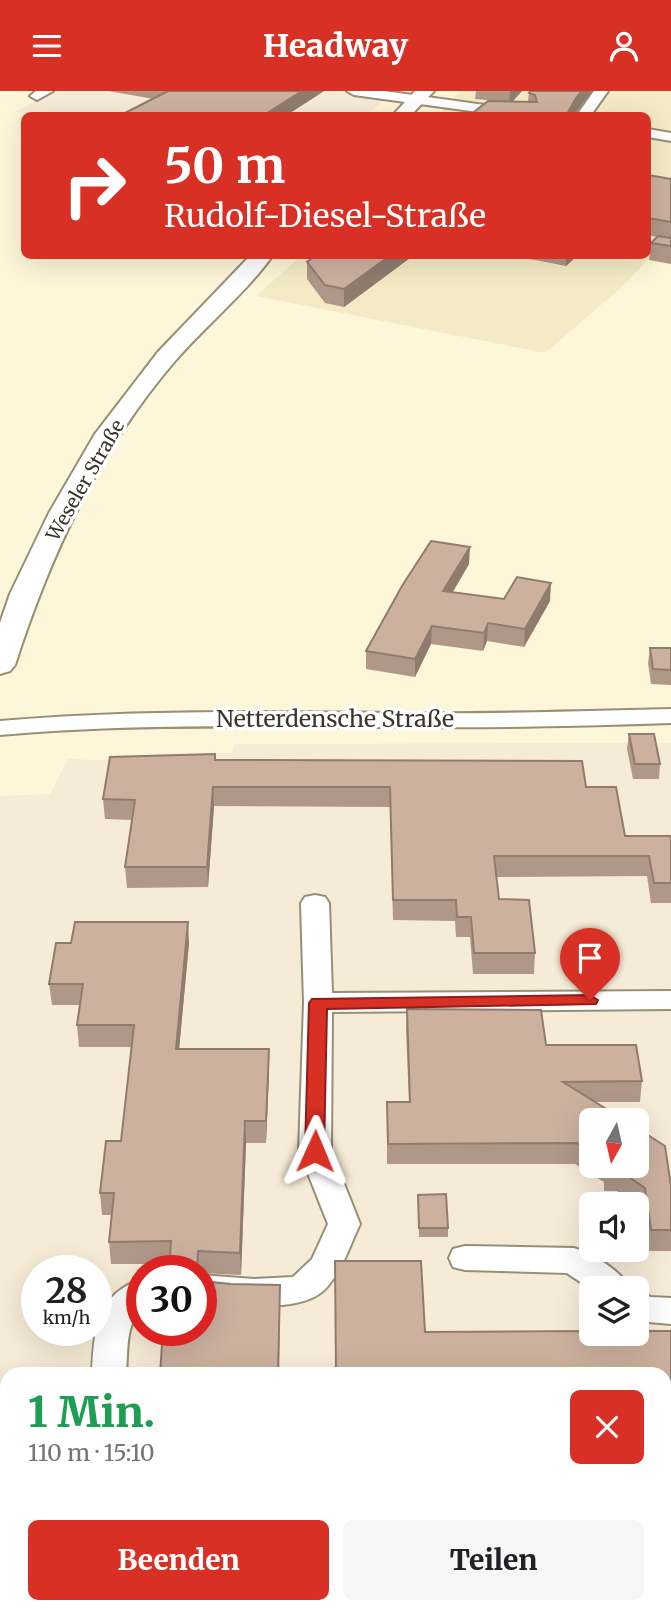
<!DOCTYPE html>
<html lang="de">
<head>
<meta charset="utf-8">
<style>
  body { margin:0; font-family:Merriweather,serif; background:#f6f6f6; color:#202124; height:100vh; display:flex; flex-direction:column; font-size:26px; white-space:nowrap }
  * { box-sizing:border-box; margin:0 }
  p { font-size:23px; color:#757577 }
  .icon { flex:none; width:38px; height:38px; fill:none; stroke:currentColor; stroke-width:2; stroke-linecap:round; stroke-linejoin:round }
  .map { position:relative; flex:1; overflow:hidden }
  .sheet { position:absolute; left:0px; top:1276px; width:672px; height:247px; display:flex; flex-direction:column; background:#fff; border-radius:21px 21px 0 0; box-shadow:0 7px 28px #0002 }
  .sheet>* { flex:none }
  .guide { position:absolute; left:21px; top:21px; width:630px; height:147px; border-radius:10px; box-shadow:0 7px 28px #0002; background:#d93025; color:#fff; overflow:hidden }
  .needle { width:46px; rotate:188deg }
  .fabs { position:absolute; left:579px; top:1017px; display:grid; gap:14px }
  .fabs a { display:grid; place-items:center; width:70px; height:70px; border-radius:10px; background:#fff; box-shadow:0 7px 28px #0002; font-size:35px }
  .speed { position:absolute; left:21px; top:1164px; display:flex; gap:14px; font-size:35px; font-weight:700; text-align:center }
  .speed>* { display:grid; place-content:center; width:91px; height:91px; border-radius:50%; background:#fff; box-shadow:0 7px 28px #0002; line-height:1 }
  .speed small { font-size:18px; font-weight:400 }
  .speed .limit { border:10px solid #d22; background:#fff; color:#111 }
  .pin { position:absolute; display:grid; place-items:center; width:60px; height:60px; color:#fff; margin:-72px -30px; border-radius:50% 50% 50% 0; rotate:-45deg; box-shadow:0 0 7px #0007 }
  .pin .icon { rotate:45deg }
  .me { position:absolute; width:77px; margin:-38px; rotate:1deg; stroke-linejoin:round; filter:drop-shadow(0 0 5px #0008) }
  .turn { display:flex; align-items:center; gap:24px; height:147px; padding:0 28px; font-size:32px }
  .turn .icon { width:91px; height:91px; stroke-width:2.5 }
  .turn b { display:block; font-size:49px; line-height:60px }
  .round { display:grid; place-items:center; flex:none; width:74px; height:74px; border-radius:10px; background:#f6f6f6 }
  .overview { display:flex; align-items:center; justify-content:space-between; height:119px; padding:0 28px }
  h1 { font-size:42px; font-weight:800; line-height:52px; color:#1e9e55 }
  .cta { display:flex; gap:14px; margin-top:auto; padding:14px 28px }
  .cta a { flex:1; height:80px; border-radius:10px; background:#d93025; color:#fff; font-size:28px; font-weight:800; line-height:80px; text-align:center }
  .cta a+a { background:#f6f6f6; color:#202124 }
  header { display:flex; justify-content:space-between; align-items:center; height:91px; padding:0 28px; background:#d93025; color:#fff; font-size:32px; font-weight:800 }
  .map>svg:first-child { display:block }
  .built { fill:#f4ebc6 }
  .industrial { fill:#f6ebd6; fill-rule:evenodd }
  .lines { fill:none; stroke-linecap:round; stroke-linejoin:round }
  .minor-casing { stroke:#979075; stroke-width:4 }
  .major-casing { stroke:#979075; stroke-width:4 }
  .minor { fill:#fff; fill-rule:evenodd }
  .major { fill:#fff; fill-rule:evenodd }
  .wall { fill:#b09889 }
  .shaded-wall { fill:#907c6f }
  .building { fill:#cdb19f; stroke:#907c6f; stroke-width:2 }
  .route { fill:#d93025; stroke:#8d1f18; stroke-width:2 }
  .labels { text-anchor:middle; stroke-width:7; stroke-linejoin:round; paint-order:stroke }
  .far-street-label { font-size:19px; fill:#39362b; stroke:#fff }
  .street-label { font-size:23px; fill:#39362b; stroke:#fff }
</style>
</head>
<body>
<header><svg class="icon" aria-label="menu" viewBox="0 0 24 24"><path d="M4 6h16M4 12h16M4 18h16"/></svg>Headway<svg class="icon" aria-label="person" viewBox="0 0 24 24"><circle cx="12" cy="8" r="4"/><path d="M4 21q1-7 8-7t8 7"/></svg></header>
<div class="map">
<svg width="671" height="1522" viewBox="0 0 671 1522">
  <rect width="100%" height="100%" fill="#fdf6d8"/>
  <polygon class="built" points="460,0 671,0 671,163 655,161 622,196 545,262 256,205 301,165 648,164 648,24 439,24"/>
  <g class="industrial">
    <polygon points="54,0 394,0 367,24 35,24 15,21"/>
    <path d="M671 652V1522H0V705L50 703 68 668 152 671 155 663 232 662 235 653ZM592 1029H637V1074H592ZM592 1113H637V1158H592ZM37 1180H96V1239H37ZM142 1180H201V1239H142ZM592 1197H637V1242H592ZM7 1283H665V1516H7Z"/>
  </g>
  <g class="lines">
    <defs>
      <g id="minor">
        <polygon points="36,0 53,0 37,9 30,5"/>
        <polygon points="347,0 384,0 527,20 534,24 500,24 354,4"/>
        <polygon points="594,0 608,0 591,24 577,24"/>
        <polygon points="648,38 671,42 671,50 648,46"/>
        <path d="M671 618V632C584 635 497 637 410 636 273 636 137 632 0 644V630C137 618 273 621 410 622 497 623 584 620 671 618Z"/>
        <path d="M315 804 325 806 329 812 332 902 671 900V918L332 921 331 1060 360 1133C350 1154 343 1178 327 1196 302 1225 236 1212 201 1210V1184L254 1188 293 1186 312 1168 328 1133 299 1060 304 912 301 812 305 806Z"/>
        <path d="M465 1155 574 1157C593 1163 620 1179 630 1197H592V1199L567 1182 465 1179 453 1176 449 1167 453 1158Z"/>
        <path d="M142 1188V1217C125 1233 128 1261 126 1283H92C94 1241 96 1203 142 1188Z"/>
        <polygon points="637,1201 651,1206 671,1207 671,1233 637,1230"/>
        <polygon points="665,1498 671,1498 671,1522 649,1522 646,1516 665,1516"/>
        <polygon points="258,1516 298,1516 296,1522 255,1522"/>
      </g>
      <g id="major">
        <polygon points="415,0 434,0 411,24 393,24"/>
        <path d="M251 164H273C245 203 206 234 175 270 99 358 50 465 15 574L10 580 0 583V532L10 503 49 422 95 343 158 261Z"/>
        <polygon points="0,1320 7,1323 7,1388 0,1386"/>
        <polygon points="22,1516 71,1516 74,1522 24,1522"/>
      </g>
    </defs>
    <use href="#minor" class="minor-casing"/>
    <use href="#major" class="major-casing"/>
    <use href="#minor" class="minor"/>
    <use href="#major" class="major"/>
  </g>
  <g class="wall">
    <polygon points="108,0 324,0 287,24 121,24 154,8"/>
    <polygon points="476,0 522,0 513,10 528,10 529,2 530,0 592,0 574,24 498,10 475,8"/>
    <polygon points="648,84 671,88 671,173 649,169 651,152 657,146 648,144"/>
    <polygon points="414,164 344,216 325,212 307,188 307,171"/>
    <polygon points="509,164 578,164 566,175"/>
    <polygon points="469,473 452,502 504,508 550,510 524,556 487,550 483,560 431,553 415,586 366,578 366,560"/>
    <polygon points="650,557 671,557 671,594 651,593 648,572"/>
    <polygon points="629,643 660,673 659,688 633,688 627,658"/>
    <polygon points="215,663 215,669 586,696 625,745 671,745 671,812 651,812 647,785 496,786 499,808 535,862 534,883 473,883 470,846 456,846 455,830 393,829 390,716 214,715 208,796 127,797 125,776 132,729 105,728 103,708"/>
    <polygon points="189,852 179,958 269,980 266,1052 246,1052 241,1184 201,1182 201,1180 169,1180 169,1173 111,1173 109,1151 112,1124 102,1124 100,1102 121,1050 131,956 79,956 77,934 80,914 52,914 49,893"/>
    <polygon points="407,918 546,954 642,990 640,1011 595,1011 592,1029 592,1074 637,1074 671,1095 671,1160 649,1160 643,1117 617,1100 604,1100 604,1091 575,1073 387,1073 387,1011 409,1011 406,938"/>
    <polygon points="418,1104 448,1137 448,1146 419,1146"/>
    <polygon points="671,1240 671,1459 665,1459 665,1283 425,1241"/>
  </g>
  <g class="shaded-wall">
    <polygon points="302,0 324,0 287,24 264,24"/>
    <polygon points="510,0 522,0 509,14"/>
    <polygon points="582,0 592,0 574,24 567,23 576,7"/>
    <polygon points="391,164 414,164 344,216 344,198"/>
    <polygon points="566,164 578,164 566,175"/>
    <polygon points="470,456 469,473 443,518 443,500"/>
    <polygon points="551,492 550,510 524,556 525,538"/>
    <polygon points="488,532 487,550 483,560 484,542"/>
    <polygon points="432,535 431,553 415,586 415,568"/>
    <polygon points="213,696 214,715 208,796 207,776"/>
    <polygon points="188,831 189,852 177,980 176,958"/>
    <polygon points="269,958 269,980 266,1052 266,1030"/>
    <polygon points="245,1030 246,1052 241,1184 240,1162"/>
    <polygon points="280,1194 279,1283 278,1283"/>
  </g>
  <g class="building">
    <polygon points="168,0 302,0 264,24 121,24"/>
    <polygon points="530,0 582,0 576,7 567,23 575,24 470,24 488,10 537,11 535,4 529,2"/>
    <polygon points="648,84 671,88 671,131 648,127"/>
    <polygon points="658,145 671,147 671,155 651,152"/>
    <polygon points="316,164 391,164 344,198 325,194 307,171"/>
    <polygon points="431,450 470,456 443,500 504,508 517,486 551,492 525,538 488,532 484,542 432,535 415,568 366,560 402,495"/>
    <polygon points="650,557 671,557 671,579 653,578"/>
    <polygon points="629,643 654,643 660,673 635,673"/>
    <polygon points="215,663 215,669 582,670 586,696 616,696 625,745 671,745 671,792 654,792 649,765 494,765 499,808 529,809 535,862 474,862 471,826 457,826 456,809 393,809 390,696 213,696 207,776 125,776 135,709 103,708 110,666"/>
    <polygon points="75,831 188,831 176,958 269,958 266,1030 245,1030 240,1162 198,1160 197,1180 169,1180 171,1150 109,1151 114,1102 100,1102 106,1050 121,1050 134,934 77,934 83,893 49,893 56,852 71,852"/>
    <polygon points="407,918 541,919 546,954 636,954 642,990 563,991 624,1029 592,1029 592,1062 577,1052 388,1053 387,1011 410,1011"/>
    <polygon points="637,1037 665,1055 671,1095 671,1139 651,1139 645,1097 620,1080 606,1079 606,1074 637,1074"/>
    <polygon points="446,1103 448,1137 419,1137 418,1104"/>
    <polygon points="335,1170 421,1170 425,1241 592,1240 592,1242 637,1242 637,1240 671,1240 671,1436 665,1436 665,1283 336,1283"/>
    <polygon points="201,1190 231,1193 280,1194 278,1283 160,1283 163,1239 201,1239"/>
  </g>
  <polygon class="route" points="590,904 598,909 596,913 327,918 324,1060 321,1065 308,1065 305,1060 309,912 312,908"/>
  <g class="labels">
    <g class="far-street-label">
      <text transform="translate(85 389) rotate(-60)" y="7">Weseler Straße</text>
    </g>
    <g class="street-label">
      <text x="335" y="636">Netterdensche Straße</text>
    </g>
  </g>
</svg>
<div class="fabs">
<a><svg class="needle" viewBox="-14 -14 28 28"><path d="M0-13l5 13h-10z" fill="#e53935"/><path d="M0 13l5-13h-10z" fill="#757577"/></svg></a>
<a><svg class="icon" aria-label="sound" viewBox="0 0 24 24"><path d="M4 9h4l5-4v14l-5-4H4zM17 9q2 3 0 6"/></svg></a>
<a><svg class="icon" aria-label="layers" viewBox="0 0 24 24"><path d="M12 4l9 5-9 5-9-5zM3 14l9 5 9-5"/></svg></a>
</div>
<div class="speed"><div>28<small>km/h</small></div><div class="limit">30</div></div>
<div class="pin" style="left:590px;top:909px;background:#d93025"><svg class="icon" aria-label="arrive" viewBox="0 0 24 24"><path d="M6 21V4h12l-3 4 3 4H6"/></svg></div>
<svg class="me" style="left:315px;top:1060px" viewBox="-20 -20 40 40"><path d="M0-17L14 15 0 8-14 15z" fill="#d93025" stroke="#fff" stroke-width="4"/></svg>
<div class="guide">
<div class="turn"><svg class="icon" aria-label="right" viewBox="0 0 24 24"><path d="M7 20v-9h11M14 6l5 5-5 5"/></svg><div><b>50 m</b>Rudolf-Diesel-Straße</div></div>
</div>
<section class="sheet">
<div class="overview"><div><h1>1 Min.</h1><p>110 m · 15:10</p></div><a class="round" style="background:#d93025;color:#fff"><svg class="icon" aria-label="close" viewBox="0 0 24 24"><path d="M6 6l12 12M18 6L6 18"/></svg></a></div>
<div class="cta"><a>Beenden</a><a>Teilen</a></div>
</section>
</div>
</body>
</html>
